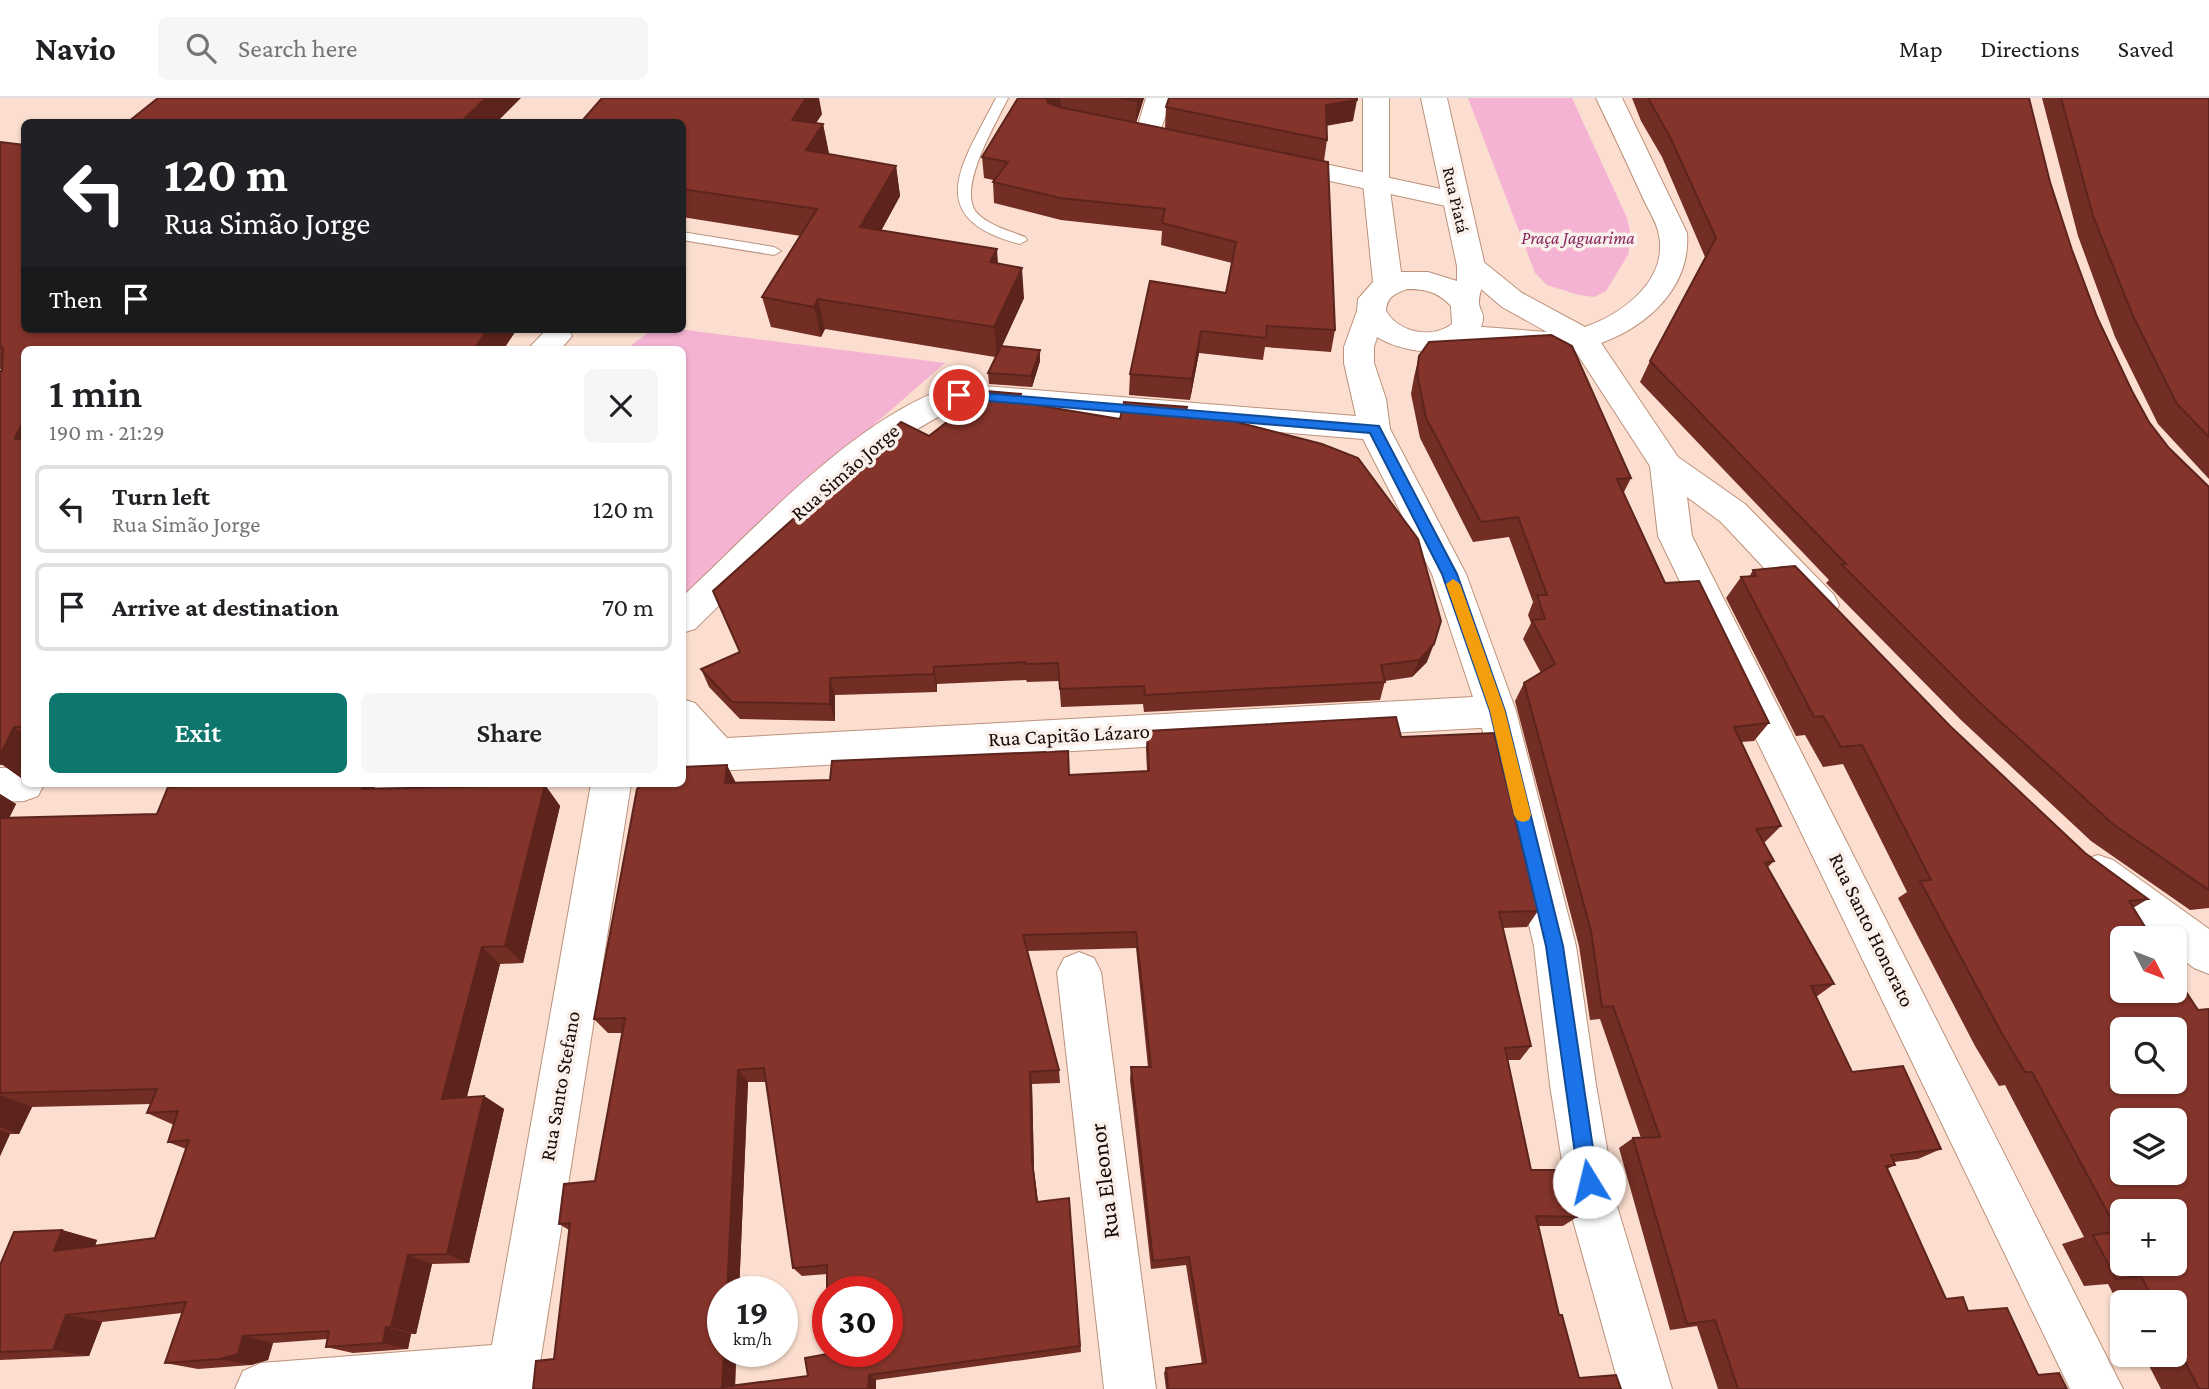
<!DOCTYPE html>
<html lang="en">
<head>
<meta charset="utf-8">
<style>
  body { margin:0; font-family:"Crimson Pro",serif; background:#f6f6f6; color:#202124; height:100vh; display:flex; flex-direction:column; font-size:26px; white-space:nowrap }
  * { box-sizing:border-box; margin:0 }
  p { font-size:23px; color:#757577 }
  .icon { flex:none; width:38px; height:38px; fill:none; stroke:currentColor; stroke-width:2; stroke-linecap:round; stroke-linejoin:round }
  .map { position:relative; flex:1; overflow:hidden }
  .drawer { position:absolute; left:21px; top:248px; width:665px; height:441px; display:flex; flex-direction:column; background:#fff; border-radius:10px; box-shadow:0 2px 5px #0004 }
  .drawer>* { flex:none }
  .hud { position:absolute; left:21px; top:21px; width:665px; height:214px; border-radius:10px; box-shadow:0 2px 5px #0004; background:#202124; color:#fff; overflow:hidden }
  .needle { width:46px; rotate:132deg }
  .buttons { position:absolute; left:2110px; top:828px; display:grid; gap:14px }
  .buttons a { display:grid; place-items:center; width:77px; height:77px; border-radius:10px; background:#fff; box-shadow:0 2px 5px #0004; font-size:35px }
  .speed { position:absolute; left:707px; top:1178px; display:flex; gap:14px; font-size:35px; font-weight:700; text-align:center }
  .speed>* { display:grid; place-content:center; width:91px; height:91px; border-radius:50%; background:#fff; box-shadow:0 2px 5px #0004; line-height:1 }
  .speed small { font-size:18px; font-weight:400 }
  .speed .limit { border:10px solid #d22; background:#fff; color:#111 }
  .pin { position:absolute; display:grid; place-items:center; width:60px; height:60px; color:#fff; margin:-30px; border:4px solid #fff; border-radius:50%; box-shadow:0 2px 7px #0007 }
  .me { position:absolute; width:77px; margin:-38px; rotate:351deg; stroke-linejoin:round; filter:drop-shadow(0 0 5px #0008) }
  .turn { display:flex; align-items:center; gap:24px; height:147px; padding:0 28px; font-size:32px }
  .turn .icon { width:91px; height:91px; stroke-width:2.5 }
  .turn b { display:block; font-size:49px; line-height:60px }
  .then { display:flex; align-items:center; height:66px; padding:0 28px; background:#0003; gap:14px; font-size:26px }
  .round { display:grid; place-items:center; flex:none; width:74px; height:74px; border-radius:10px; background:#f6f6f6 }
  .headline { display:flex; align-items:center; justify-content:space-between; height:119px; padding:0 28px }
  h1 { font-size:42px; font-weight:600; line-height:52px }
  .primary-button { display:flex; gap:14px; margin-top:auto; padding:14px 28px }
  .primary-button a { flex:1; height:80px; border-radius:10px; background:#0f766e; color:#fff; font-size:28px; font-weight:600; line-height:80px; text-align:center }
  .primary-button a+a { background:#f6f6f6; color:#202124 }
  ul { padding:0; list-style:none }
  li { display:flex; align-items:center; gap:21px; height:88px; margin:0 14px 10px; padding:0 14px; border:4px solid #e0e0e0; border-radius:10px }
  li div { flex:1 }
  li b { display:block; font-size:26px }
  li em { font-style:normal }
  header { display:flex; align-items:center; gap:42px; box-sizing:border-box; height:98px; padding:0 35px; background:#fff; border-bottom:2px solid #e0e0e0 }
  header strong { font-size:33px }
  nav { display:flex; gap:38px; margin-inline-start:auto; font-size:24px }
  .search { width:490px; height:63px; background:#f6f6f6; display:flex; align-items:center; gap:18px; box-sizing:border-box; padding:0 24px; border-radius:10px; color:#757577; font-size:26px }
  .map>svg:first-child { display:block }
  .green { fill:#f4b3d2 }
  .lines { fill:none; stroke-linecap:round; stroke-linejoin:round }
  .service-casing { stroke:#bd917a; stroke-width:2 }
  .minor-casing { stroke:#bd917a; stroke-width:2 }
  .tertiary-casing { stroke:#bd917a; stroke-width:2 }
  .service { fill:#fff; fill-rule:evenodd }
  .minor { fill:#fff; fill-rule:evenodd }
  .tertiary { fill:#fff; fill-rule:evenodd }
  .wall { fill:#722d24; fill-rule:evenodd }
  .shaded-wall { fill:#5c241d }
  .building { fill:#84342a; stroke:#5c241d; stroke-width:2; fill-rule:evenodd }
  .route { fill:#1a73e8; stroke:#114b97; stroke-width:2 }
  .slow { fill:#f59e0b }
  .labels { text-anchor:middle; stroke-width:7; stroke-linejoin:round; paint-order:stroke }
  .far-street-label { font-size:18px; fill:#1a0a03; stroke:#faf0eb }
  .far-park-label { font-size:18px; font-style:italic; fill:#86265e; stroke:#faf0eb }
  .street-label { font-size:21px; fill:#1a0a03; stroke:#faf0eb }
  .near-street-label { font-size:24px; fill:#1a0a03; stroke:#faf0eb }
</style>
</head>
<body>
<header>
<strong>Navio</strong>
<div class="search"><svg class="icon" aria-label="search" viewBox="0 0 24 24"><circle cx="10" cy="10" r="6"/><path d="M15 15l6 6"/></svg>Search here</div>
<nav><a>Map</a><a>Directions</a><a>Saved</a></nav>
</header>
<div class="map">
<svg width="2209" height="1291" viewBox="0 0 2209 1291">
  <rect width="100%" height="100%" fill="#fbdecf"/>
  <g class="green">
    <polygon points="1468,0 1572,0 1627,120 1631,138 1628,157 1606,193 1594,199 1579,197 1547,187 1535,175"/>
    <polygon points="653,231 678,231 945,265 808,384 683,501 682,252 625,252"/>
  </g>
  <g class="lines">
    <defs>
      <g id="service">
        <path d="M996 0H1008C997 24 957 89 976 114 987 127 1010 133 1025 139L1027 142 1020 146C920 120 963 65 996 0Z"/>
        <polygon points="682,134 774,149 781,153 774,157 682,142"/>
      </g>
      <g id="minor">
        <polygon points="1146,0 1172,0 1157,42 1148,45 1139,42 1135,37"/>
        <path d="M1596 0H1622L1687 135C1691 189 1648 228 1601 245L1678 359 1745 406 1834 497 1839 507 1834 517 1821 521 1808 517 1721 424 1687 399 1692 438 2123 1291H2070L1658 438 1650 368 1574 251C1534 258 1487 255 1447 244L1443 237 1447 230 1458 227 1547 234 1502 209 1461 174 1457 168 1461 162 1471 159 1481 162 1522 195 1585 229C1622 216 1668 183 1659 137 1657 124 1647 110 1642 98 1627 65 1612 33 1596 0Z"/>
        <polygon points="1279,56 1455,94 1465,96 1469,102 1465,108 1455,110 1270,70 1266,64 1270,58"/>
        <polygon points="547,231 568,231 572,238 560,252 527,252"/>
        <polygon points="1497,597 1510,602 1516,613 1576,848 1596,987 1617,1108 1672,1291 1620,1291 1569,1108 1550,987 1534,848 1478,613 1484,602"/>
        <polygon points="591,686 631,686 536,1291 235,1291 243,1273 261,1265 492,1247"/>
        <polygon points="2098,757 2113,762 2209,831 2209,876 2194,870 2175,856 2175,840 2153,840 2083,788 2077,775 2083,762"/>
        <polygon points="1079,854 1094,860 1101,874 1156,1291 1104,1291 1057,874 1064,860"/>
      </g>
      <g id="tertiary">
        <path d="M1363 0H1389V85L1401 174H1428L1457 183V168L1421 0H1447L1485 168C1487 181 1478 194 1479 206 1480 212 1484 215 1483 222 1475 266 1405 257 1377 239L1374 249V265L1386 301 1390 331 1466 476 1516 613 1510 624 1497 629 682 675V601L695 605 727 640 1473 599 1432 476 1363 341 962 308C915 327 880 357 843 390 792 435 744 483 695 531L682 535V499C758 428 860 314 959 286L1356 318 1344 265V249L1357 213 1358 201 1373 184 1363 85ZM1407 191C1426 191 1438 194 1451 208L1452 226C1432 241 1399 235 1386 213 1387 198 1395 196 1407 191Z"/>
        <polygon points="24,669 24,686 44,686 38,698 24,703 0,704 0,670"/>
      </g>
    </defs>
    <use href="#service" class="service-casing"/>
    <use href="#minor" class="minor-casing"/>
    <use href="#tertiary" class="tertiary-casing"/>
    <use href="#service" class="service"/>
    <use href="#minor" class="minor"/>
    <use href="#tertiary" class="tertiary"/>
  </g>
  <g class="wall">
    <polygon points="1018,0 1144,0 1136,25 1165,31 1166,9 1353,23 1326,28 1327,42 1324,63 1335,232 1331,254 1265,249 1263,262 1199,255 1190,302 1129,297 1130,276 1226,195 1232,165 1161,147 1162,133 1061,122 994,105 993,84 993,82 984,80 982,59"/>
    <polygon points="1632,0 2029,0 2050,84 2072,152 2097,219 2132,293 2149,324 2169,350 2209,389 2209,810 2190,812 2091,743 1961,622 1826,485 1829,482 1640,284 1650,263 1705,159 1662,59 1641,23"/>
    <polygon points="2042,0 2209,0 2209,381 2158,326 2115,239 2078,138"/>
    <polygon points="822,16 816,25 823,26 829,56 896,68 900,98 881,133 998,165 1024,200 1002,248 1040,252 1040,263 1032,289 989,286 988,275 995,259 825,231 821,239 771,229 762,199 801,138 682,119 682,24"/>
    <polygon points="0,44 24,231 517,231 503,252 24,252 24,682 3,667 0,667 0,273 2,273 2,272 0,271"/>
    <polygon points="1419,258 1631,380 1623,396 1665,485 1769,625 1754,643 1741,644 1781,728 1764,745 1774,763 1768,769 1834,886 1816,899 1852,974 1941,1051 1918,1061 1894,1064 1895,1067 1887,1071 1946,1201 1968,1213 2038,1277 2067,1291 1718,1291 1697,1228 1670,1232 1619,1050 1633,1040 1641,1040 1600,921 1590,922 1579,848 1515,603 1524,585 1541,575 1523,541 1531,525 1528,517 1533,504 1509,439 1473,444 1420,340 1411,296 1414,279"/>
    <polygon points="1021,296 1022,305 1120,321 1187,309 1186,316 1427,564 1412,579 1385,583 1380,602 1144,614 1143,606 1061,609 1059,583 1027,584 1026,582 937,586 937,594 835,597 835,623 740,621 709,589 701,571 739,554 929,338"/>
    <polygon points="1753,472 1950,628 2085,755 2148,801 2133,810 2209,1291 2161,1291 2143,1256 2175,1256 2175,1204 2123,1204 2123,1215 2108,1186 2084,1188 2062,1146 2084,1139 2005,987 1999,988 1975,948 1898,800 1907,794 1843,666 1823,669 1805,637 1796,638 1726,500 1741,479 1749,479"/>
    <path d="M1147 633 1401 639 1538 813 1527 829 1503 830 1531 948 1520 962H1508L1531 1072 1577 1119 1563 1128H1538L1559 1217 1579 1280 1621 1291H1166L1164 1275 1166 1270 1202 1266 1186 1167 1151 1171 1130 982 1131 969H1148L1136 850 1027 853 1059 972 1060 985 1032 986 1034 1073 1038 1104 1069 1100 1081 1254 876 1282V1291H533L554 1261 569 1132 559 1126 595 1083 622 935H608L594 921 736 684 1069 677 1147 673 1146 651ZM748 984H766L793 1170 802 1178 827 1176V1256L808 1278 735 1288Z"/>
    <polygon points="371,686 376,691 545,687 560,708 523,865 500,866 467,999 484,998 504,1011 469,1165 432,1166 416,1236 411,1236 408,1251 353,1255 326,1249 327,1241 273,1245 268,1262 251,1267 198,1271 165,1265 182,1215 102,1224 89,1258 0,1262 0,1167 62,1132 97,1142 95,1148 155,1140 186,1051 168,1044 174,1027 147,1015 151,1006 32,1009 19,1036 10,1036 0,1058 0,696 16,706 9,720 157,716"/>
  </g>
  <g class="shaded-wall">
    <polygon points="486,0 521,0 497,24 461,24"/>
    <polygon points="806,0 819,0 822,16 798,52 792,22"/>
    <polygon points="1044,0 1060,0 1061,9 1045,18"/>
    <polygon points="1138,0 1144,0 1136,25 1137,3"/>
    <polygon points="1357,2 1353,23 1322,28 1326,7"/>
    <polygon points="823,26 829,56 806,52"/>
    <polygon points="896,68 900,98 866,160 860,129"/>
    <polygon points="997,151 999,181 990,164"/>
    <polygon points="1022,170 1024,200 997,259 994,229"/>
    <polygon points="818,201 825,231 821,239 814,209"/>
    <polygon points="488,231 517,231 503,252 473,252"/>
    <polygon points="1201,233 1199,255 1190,302 1192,281"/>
    <polygon points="1040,252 1040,263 1032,289 1031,278"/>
    <polygon points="24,323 24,351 15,341 15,339"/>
    <polygon points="1434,546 1427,564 1412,579 1419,562"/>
    <polygon points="934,569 937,586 937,594 934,576"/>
    <polygon points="830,580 835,597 835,623 830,606"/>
    <polygon points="14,629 24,637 24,682 0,665 0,657"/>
    <polygon points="727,667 736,685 725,685"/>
    <polygon points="364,686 371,686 386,701 362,691"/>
    <polygon points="545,687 560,708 523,865 505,848"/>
    <polygon points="0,696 16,706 0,738"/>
    <polygon points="482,849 500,866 463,1014 442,1001"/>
    <polygon points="738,972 748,984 739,1194 727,1194"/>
    <polygon points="1030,974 1032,986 1034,1073 1039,1113 1032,1063"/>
    <polygon points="0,997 32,1009 19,1036 0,1029"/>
    <polygon points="484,998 504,1011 469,1165 447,1156"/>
    <polygon points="0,1032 10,1036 0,1058"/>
    <polygon points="62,1132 97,1142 90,1162 54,1153"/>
    <polygon points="408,1157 432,1166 416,1236 391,1229"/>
    <polygon points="66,1217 102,1224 89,1258 53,1252"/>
    <polygon points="386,1229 411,1236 408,1251 383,1245"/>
    <polygon points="243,1238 273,1245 268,1262 251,1267 220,1261"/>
    <polygon points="724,1253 736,1253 735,1291 722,1289"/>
    <polygon points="869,1277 876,1282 876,1291 868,1291"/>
  </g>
  <g class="building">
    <polygon points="158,0 486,0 461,24 397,24 383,22 381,24 128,24"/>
    <polygon points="602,0 806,0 792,22 823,26 806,52 896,68 860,129 997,151 990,164 1022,170 994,229 818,201 814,209 762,199 817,111 682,91 682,24 581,24"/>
    <polygon points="1018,0 1046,0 1048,5 1059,9 1328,64 1335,232 1267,228 1266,240 1201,233 1192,281 1130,276 1150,183 1226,195 1236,144 1162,125 1165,111 1060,100 993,84 1008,64 982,59"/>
    <polygon points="1120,0 1138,0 1137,3"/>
    <polygon points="1169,0 1357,0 1357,2 1326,7 1327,42 1166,9"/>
    <polygon points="1648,0 2029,0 2050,84 2072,152 2097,219 2132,293 2149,324 2169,350 2209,389 2209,792 2114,727 1980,605 1841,466 1846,466 1650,263 1716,140 1670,39"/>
    <polygon points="2061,0 2209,0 2209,339 2177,306 2133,218 2093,118"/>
    <polygon points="0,44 24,47 24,231 488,231 473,252 24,252 24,323 15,339 15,341 24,341 24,629 14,629 0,657 0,273 2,273 3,250 0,249"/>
    <polygon points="1551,237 1572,248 1631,380 1617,381 1665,485 1699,483 1769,625 1734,629 1781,728 1756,731 1774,763 1765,765 1834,886 1811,888 1852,974 1903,968 1941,1051 1891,1057 1895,1067 1886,1068 1946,1201 1963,1199 1968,1213 2007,1210 2038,1277 2059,1275 2067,1291 1738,1291 1715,1222 1687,1226 1633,1040 1660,1039 1613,908 1602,909 1591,833 1524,585 1555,566 1532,522 1545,521 1537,497 1547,497 1518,419 1481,424 1426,320 1417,275 1419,258 1429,244"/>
    <polygon points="1001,248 1040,252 1031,278 988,275"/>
    <polygon points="974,292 1021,296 1018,304 1120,321 1124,304 1187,309 1185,316 1221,320 1322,346 1358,360 1418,441 1441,523 1434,546 1419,562 1381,567 1385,584 1145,597 1144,588 1060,591 1058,565 1025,566 1025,564 934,569 934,576 830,580 830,606 732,604 701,571 740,554 713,493 901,324 929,338 966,309"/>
    <path d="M1795 468 1950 628 2085 755 2148 801 2129 803 2152 840H2123V892H2175V877L2198 912 2209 911V1291H2199L2175 1244V1204H2154L2141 1178 2116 1181 2093 1137 2118 1134 2032 974H2025L2001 934 1920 783 1931 782 1862 647 1841 649 1823 618 1814 619 1741 479 1756 478 1753 472ZM2123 931H2175V984H2123ZM2123 1022H2175V1074H2123ZM2123 1113H2175V1166H2123Z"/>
    <path d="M1396 619 1401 639 1494 635 1538 813 1499 814 1531 948 1505 950 1531 1072H1567L1577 1119 1536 1118 1559 1217H1562L1579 1280 1616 1277 1621 1291H1168L1166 1270 1206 1265 1189 1159 1153 1163 1131 969H1151L1136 834 1023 837 1059 972 1030 974 1032 1063 1037 1104 1069 1100 1080 1248 869 1277 868 1291H533L536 1263 554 1261 570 1125 559 1126 564 1086 595 1083 625 920 594 921 637 691 642 686H682V669L727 667 725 685 830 682 832 663 1068 653 1069 677 1149 673 1147 633ZM764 970 793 1170 827 1167V1256L805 1260 808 1278 722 1289 724 1253H723V1194H727L738 972ZM828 1194H887V1253H828Z"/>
    <polygon points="245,686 364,686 362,691 545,687 505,848 482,849 442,1001 484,998 447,1156 408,1157 391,1229 386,1229 383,1245 326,1249 329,1233 243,1238 238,1256 220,1261 165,1265 186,1204 66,1217 53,1252 0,1254 0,1167 14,1134 62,1132 54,1153 155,1140 189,1042 168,1044 178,1013 147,1015 157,991 0,995 0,720 157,716 168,689"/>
  </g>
  <polygon class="route" points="959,293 1379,328 1457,476 1505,613 1563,848 1598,1084 1596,1091 1589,1094 1582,1091 1579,1084 1546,848 1490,613 1442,476 1370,335 954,300 952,297"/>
  <polygon class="slow" points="1453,481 1460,486 1505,613 1531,717 1529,722 1523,724 1517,722 1514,717 1490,613 1446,486"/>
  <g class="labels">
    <g class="far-street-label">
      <text transform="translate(1456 102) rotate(77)" y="6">Rua Piatá</text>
    </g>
    <g class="far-park-label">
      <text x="1578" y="146">Praça Jaguarima</text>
    </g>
    <g class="street-label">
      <text transform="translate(845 374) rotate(-41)" y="7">Rua Simão Jorge</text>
      <text transform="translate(1069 637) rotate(-3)" y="7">Rua Capitão Lázaro</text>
      <text transform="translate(1872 832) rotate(64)" y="7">Rua Santo Honorato</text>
      <text transform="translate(560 988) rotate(-80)" y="7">Rua Santo Stefano</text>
    </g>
    <g class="near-street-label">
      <text transform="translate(1104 1083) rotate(-97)" y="8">Rua Eleonor</text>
    </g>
  </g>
</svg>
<div class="buttons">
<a><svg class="needle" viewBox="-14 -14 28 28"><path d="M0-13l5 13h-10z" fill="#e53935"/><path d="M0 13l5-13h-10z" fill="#757577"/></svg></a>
<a><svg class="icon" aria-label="search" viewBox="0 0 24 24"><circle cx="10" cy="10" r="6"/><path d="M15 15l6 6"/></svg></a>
<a><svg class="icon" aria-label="layers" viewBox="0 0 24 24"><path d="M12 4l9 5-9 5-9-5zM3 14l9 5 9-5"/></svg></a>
<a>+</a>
<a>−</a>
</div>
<div class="speed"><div>19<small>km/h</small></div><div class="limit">30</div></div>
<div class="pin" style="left:959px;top:297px;background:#d93025"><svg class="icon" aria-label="arrive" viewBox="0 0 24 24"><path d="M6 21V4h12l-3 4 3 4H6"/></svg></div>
<svg class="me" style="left:1589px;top:1084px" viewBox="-20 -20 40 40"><circle r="19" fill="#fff"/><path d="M0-13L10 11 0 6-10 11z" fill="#1a73e8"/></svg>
<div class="hud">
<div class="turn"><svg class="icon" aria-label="left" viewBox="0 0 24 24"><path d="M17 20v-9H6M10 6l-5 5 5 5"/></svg><div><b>120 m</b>Rua Simão Jorge</div></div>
<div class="then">Then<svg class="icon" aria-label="arrive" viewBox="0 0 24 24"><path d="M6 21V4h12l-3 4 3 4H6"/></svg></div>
</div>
<section class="drawer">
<div class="headline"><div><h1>1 min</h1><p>190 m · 21:29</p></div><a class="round"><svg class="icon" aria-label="close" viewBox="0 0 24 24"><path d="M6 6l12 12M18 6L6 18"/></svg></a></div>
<ul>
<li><svg class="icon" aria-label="left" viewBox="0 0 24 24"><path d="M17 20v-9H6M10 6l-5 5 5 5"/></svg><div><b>Turn left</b><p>Rua Simão Jorge</p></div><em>120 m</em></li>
<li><svg class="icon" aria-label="arrive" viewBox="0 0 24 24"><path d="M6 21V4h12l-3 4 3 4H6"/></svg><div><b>Arrive at destination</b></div><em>70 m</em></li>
</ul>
<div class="primary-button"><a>Exit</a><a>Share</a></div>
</section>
</div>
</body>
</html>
